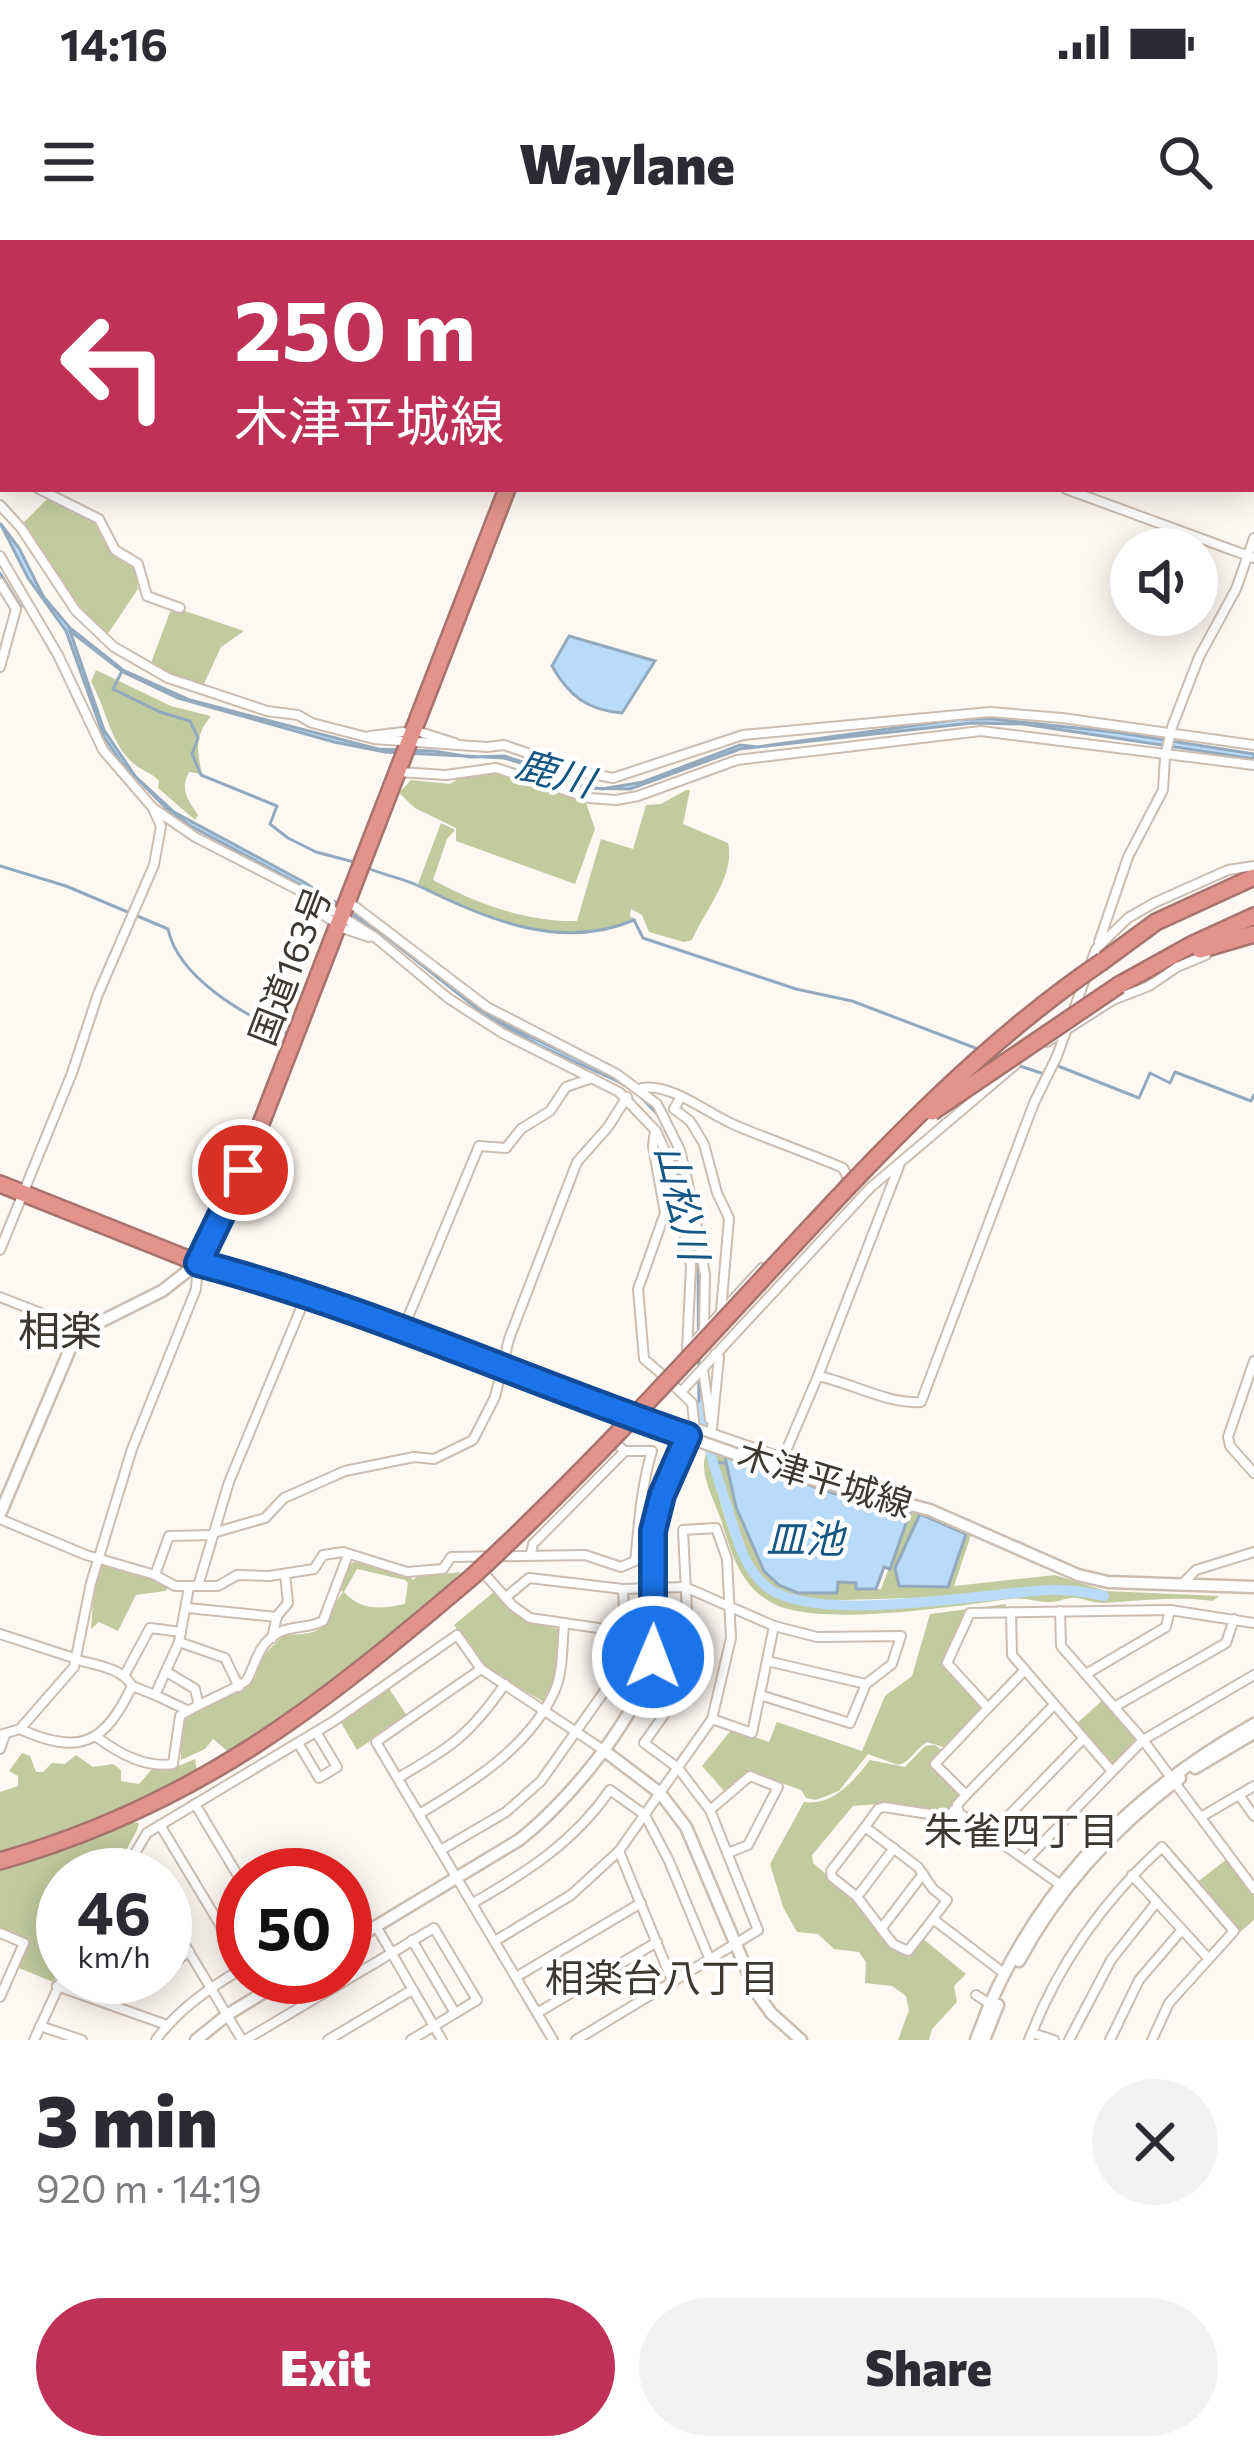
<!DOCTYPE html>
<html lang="en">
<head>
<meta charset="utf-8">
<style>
  body { margin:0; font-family:Commissioner,"Noto Sans JP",sans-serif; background:#f2f2f3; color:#2b2b33; height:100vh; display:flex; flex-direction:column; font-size:45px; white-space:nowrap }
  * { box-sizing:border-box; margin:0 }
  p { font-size:39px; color:#7c7c81 }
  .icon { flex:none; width:66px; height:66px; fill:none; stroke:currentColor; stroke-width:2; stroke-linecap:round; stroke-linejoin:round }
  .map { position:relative; height:1800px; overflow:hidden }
  .panel { display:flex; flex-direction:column; background:#fff; flex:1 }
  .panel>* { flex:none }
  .banner { position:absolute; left:0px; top:0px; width:1254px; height:252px; box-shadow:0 6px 30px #0003; background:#c03157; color:#fff; overflow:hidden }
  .controls { position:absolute; left:1110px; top:288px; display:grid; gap:24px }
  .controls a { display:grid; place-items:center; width:108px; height:108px; border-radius:50%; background:#fff; box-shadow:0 6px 30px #0003; font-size:60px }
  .speed { position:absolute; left:36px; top:1608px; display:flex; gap:24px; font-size:60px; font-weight:700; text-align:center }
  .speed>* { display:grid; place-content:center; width:156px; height:156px; border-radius:50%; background:#fff; box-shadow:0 6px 30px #0003; line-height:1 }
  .speed small { font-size:30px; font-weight:400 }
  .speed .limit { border:18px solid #d22; background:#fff; color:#111 }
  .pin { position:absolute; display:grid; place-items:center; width:102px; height:102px; color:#fff; margin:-51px; border:6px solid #fff; border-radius:50%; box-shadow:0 3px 12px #0007 }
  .me { position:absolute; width:132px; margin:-66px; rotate:1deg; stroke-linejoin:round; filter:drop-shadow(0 0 9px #0008) }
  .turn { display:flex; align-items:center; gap:42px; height:252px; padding:0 36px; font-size:54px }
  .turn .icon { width:156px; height:156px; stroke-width:2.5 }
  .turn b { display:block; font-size:84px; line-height:102px }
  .round { display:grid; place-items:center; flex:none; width:126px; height:126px; border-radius:63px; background:#f2f2f3 }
  .head { display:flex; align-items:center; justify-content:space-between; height:204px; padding:0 36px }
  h1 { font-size:72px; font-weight:800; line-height:90px }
  .button { display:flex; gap:24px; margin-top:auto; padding:24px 36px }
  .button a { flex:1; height:138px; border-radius:72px; background:#c03157; color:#fff; font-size:48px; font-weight:800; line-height:138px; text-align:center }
  .button a+a { background:#f2f2f3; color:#2b2b33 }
  .status { display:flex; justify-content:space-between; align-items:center; height:84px; padding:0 60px; background:#fff; direction:ltr }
  .status svg { height:33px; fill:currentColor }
  header { display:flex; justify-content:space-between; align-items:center; height:156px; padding:0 36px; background:#fff; font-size:54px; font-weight:800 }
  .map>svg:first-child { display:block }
  .green { fill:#c1cb9d; fill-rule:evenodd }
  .water { fill:#b8dbfa; stroke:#93aabe; stroke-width:3 }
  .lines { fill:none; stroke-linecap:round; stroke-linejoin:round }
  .stream { stroke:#93aabe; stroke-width:3 }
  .river { stroke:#b8dbfa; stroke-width:10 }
  .street-casing { stroke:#ccbdb1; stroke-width:12 }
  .secondary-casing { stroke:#ccbdb1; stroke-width:15 }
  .highway-casing { stroke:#a8736d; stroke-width:20 }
  .street { stroke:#fff; stroke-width:8 }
  .secondary { stroke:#fff; stroke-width:10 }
  .highway { stroke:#e1938c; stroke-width:15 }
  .highway-bridge-casing { stroke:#a8736d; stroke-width:20; stroke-linecap:butt }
  .highway-bridge { stroke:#e1938c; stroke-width:15 }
  .route-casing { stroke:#114b97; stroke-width:30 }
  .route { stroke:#1a73e8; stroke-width:21 }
  .labels { text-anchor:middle; stroke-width:9; stroke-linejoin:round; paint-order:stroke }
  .street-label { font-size:36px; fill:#3e3833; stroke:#fff }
  .water-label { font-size:39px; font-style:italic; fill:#145785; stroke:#fff }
  .neighbourhood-label { font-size:39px; fill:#3e3833; stroke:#fff }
  .quarter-label { font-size:42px; fill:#3e3833; stroke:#fff }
</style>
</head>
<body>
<div class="status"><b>14:16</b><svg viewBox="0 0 49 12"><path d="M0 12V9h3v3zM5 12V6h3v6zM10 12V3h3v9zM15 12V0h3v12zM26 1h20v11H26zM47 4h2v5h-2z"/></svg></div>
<header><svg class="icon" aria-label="menu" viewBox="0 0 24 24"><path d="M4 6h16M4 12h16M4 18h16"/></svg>Waylane<svg class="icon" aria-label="search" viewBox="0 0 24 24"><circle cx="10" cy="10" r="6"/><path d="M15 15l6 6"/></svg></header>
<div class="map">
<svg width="1254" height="1800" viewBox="0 0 1254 1800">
  <rect width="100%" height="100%" fill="#fef8f3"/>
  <g class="green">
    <polygon points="48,258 97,284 113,315 135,329 138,349 107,395 65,351 23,283"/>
    <polygon points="179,369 244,391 221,407 202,448 150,426 170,372"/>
    <path d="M96 430 171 466 211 476C194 496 197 511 202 534L189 532C180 549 187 559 198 575L195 580 158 548 159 541C151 532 142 531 134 524 110 504 106 467 91 442Z"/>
    <polygon points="469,532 506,533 586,563 595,589 575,644 456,601 456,588 415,568 399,553 411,540 450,544"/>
    <path d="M686 550H690L683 584 728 603C736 635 704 672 692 700L684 702 649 692 642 675 631 669 630 676 637 680C624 683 594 693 582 693 526 693 466 674 418 644L441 583 455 590 447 599 433 640C477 664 527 682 577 681L601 599 633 609 646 565 661 564Z"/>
    <path d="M707 1212C717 1248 730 1311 755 1340 802 1394 980 1354 1050 1353 1068 1352 1086 1355 1104 1358L1106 1354 1073 1348 1045 1347 940 1357 815 1361 791 1357 765 1342 751 1324 714 1215 725 1217C730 1245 753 1329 780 1345 797 1356 816 1354 836 1353L837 1342 856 1343 857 1349H881L910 1272 920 1274 895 1327 900 1347H948L966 1294 971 1295 954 1346 1055 1335 1106 1351 1219 1356 1213 1361C1176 1356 1140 1361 1103 1363 1094 1363 1085 1359 1076 1358 1064 1357 1063 1362 1051 1362 1037 1363 1027 1357 1009 1359 955 1366 819 1388 772 1363 740 1346 731 1312 721 1280 714 1259 697 1231 707 1212Z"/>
    <polygon points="101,1322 141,1332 171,1346 165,1351 136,1355 118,1391 99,1382 91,1389 94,1347"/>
    <path d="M355 1322 412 1336V1340L419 1336 461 1332 419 1377 338 1440 231 1514 213 1499 205 1509 181 1520 180 1493 185 1478 217 1457 248 1447 256 1436 259 1419 284 1395C333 1394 319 1386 343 1352L340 1349 347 1326ZM357 1329 405 1340 408 1343 405 1364C380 1369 361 1371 344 1352Z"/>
    <polygon points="495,1351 522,1377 561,1390 554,1448 544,1462 483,1427 454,1385"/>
    <path d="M1006 1364V1369L968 1370 943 1423 982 1466 946 1508 927 1502C915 1509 911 1522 898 1525L868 1514 839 1551 816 1560 806 1558 801 1550 750 1532 725 1552 702 1526 732 1489 769 1502 777 1482 862 1511 885 1456 912 1436 930 1374Z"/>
    <polygon points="388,1447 407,1476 357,1510 340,1481"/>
    <polygon points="1104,1459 1137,1497 1114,1525 1109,1524 1075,1485"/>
    <path d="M935 1505 943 1511 930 1524 960 1553 947 1571 878 1564 853 1566 812 1615 813 1623 854 1658 891 1707 909 1715 922 1698 966 1734 954 1746 957 1762 932 1789 929 1800H898L909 1770 906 1756 892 1746 865 1743 866 1722 859 1712 834 1709 818 1694 797 1692 783 1667 770 1624 804 1562C833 1566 854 1541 870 1520L905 1527 925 1506Z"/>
    <polygon points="22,1513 30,1516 36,1532 43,1532 52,1523 65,1524 76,1515 93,1527 113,1524 121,1530 121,1541 139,1544 153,1528 171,1529 195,1519 197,1532 107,1576 0,1614 0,1552 18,1546 18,1536 9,1531"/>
    <polygon points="134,1582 139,1583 137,1590 113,1635 63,1635 63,1725 53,1742 19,1728 27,1701 0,1689 0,1628"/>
    <polygon points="1227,1619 1254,1656 1254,1680 1240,1692 1196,1643"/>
  </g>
  <g class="water">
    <polygon points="0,283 19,308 43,356 70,388 123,430 190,460 378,509 434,511 470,517 504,516 551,531 583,546 602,549 643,542 740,505 757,507 961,479 993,479 1114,492 1254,514 1254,519 1023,484 972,483 740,509 630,549 582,548 551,532 504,518 385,512 334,502 178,458 123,432 70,391 104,490 135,536 174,572 302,641 386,694 438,738 506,785 621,840 653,865 668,886 679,917 699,1010 702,1035 699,1125 706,1175 699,1177 698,1018 674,908 658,875 636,852 617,841 538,805 484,774 389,699 334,663 189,585 166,568 121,522 104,497 66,391 28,338"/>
    <path d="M569 396 655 421 622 473C587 470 569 456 552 426Z"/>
    <polygon points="725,1217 839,1255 910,1272 890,1329 884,1327 876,1349 856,1349 856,1343 838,1342 837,1353 798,1353 779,1345 764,1331 736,1267"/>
    <polygon points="920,1274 966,1294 948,1347 899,1346 895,1328"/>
  </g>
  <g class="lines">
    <g class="stream">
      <polyline points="164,3 165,0"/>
      <polyline points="0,176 3,177"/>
      <polyline points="0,333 21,367 5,421"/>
      <polyline points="122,431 113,449 160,472 190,481 198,498 192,514 201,535 277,566 270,584 288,598 316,612 354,622"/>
      <path d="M0 626 66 646 168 689C178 737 243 775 287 793"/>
      <path d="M368 628C385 636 404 638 421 647 488 680 562 711 634 680L643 698 796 749 852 761 978 809"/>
      <polyline points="1053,824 1139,858 1150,833 1170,843 1175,832 1251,861 1254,855"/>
      <polyline points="1020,826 1044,834"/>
      <polyline points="713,1222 724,1223"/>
    </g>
    <path class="river" d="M702 1167C705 1201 716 1233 727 1266 736 1295 742 1326 767 1347 814 1385 986 1353 1049 1350 1068 1349 1085 1352 1104 1356"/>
    <defs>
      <g id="street">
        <polyline points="1237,0 1242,3"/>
        <polyline points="44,3 45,0"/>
        <polyline points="0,7 3,9"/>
        <polyline points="1251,8 1254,10"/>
        <polyline points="0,40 3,41"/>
        <polyline points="0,99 3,100"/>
        <polyline points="0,128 3,119"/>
        <polyline points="0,183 3,184"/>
        <polyline points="0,231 3,232"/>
        <polyline points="39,249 99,279 115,310 138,324 147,356 180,368"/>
        <polyline points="1066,249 1254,318"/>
        <polyline points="0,265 21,288 76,371 114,407 168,438 267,471 298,475 312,483 374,499 487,507 504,505 582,532 613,538 743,495 990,472 1062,478 1254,505"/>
        <polyline points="0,316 58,415 103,510 153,568 195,597 308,655 376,698 448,758 502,793 619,852 655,890 653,906 665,973 638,1049 644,1119 664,1136"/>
        <polyline points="0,343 16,369 0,427"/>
        <polyline points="423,493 455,503"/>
        <polyline points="370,496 403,492"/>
        <polyline points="399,532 446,535 496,528 589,558 616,560 638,556 737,520 981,491 1254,525"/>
        <polyline points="315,659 322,674 331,680"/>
        <polyline points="349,662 487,767 617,834 657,864 680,910 693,966 705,1035 704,1088"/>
        <polyline points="345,689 369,697"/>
        <polyline points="1099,702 1128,617 1163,550 1165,517 1172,487 1199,417 1236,349 1254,298"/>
        <polyline points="1047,802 1113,760 1149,746 1177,727 1206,715"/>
        <path d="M642 848C673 843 709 875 737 886 773 901 808 913 843 928L848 938"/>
        <polyline points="680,858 674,869 690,881 704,904 717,953 729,978 721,1071"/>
        <polyline points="656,891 669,920 691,1026 687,1111"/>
        <polyline points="0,1010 72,833 98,754 154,625 161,586 154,571"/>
        <polyline points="0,1057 84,1090"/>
        <polyline points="404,1087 479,906 506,908 521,889 550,871 566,847 592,838"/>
        <polyline points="695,1101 762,1028"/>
        <polyline points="1254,1121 1228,1197 1230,1206 1254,1233"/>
        <polyline points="703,1129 710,1179"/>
        <polyline points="818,1136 899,926"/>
        <polyline points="667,1139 692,1163 695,1191"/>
        <polyline points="681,1152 870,948 1015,825"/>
        <path d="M696 1188 783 1218 818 1136C852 1143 887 1164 921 1162L1034 863 1057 816 1096 709 1128 678 1154 663 1228 630 1254 626"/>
        <polyline points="712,1188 719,1117 715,1114"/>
        <path d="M0 1279 86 1315 155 1335 175 1346H218L237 1335 269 1336 314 1329 323 1315 343 1312 407 1332 443 1329 451 1317 585 1315 621 1327 635 1321C639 1285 641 1247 652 1211H625"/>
        <polyline points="641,1290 653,1291"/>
        <polyline points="213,1293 265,1278 284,1258 345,1231 414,1217 434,1219 473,1200 495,1157 509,1099 577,922 608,887 627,857"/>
        <polyline points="531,1313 533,1304 625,1211 610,1199"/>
        <polyline points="481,1330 513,1366 530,1378 625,1392 623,1349 685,1347 774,1386 817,1397 901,1396 892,1424 866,1444 850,1483 760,1455"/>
        <polyline points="155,1335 169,1296 212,1295"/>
        <polyline points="1182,1344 1196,1330 1254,1312"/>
        <polyline points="198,1346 229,1242 306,1056"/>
        <polyline points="506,1357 529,1338 623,1349"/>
        <polyline points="188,1368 277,1377"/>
        <polyline points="1060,1371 1061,1406 1143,1500 1254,1649"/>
        <polyline points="1011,1372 1012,1415 1111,1530"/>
        <polyline points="0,1394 74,1418"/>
        <polyline points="272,1398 277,1376 288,1363 285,1334"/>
        <polyline points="179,1402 225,1418 239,1447"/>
        <path d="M74 1419C94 1425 122 1427 132 1446L155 1455 179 1402 189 1347"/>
        <polyline points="767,1421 866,1444"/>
        <polyline points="481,1429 376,1502 553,1800"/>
        <polyline points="167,1432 195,1449 198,1462"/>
        <polyline points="1086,1434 1166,1387 1170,1370"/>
        <polyline points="124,1436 150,1388 181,1392"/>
        <polyline points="155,1455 187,1470"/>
        <polyline points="1114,1467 1226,1403 1234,1379"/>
        <polyline points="988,1468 1024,1431"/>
        <polyline points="712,1479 752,1493 774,1386"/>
        <path d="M20 1489C79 1516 105 1504 132 1446"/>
        <polyline points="0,1495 20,1489 74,1427 91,1343 132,1209 196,1049 198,1024"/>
        <path d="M98 1498C120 1514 145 1528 173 1524L180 1476C194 1465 243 1446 247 1440 256 1423 258 1404 278 1393 291 1385 309 1389 323 1381L348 1315"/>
        <polyline points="298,1503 319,1538 337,1527 316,1492"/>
        <polyline points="0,1509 5,1495"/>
        <path d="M398 1538C452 1506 469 1496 505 1444"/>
        <polyline points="966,1555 1053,1466"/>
        <polyline points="1239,1555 1254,1576"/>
        <polyline points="195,1564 243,1644"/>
        <polyline points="955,1569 948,1577 884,1567 878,1569 865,1587 918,1627 933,1649 947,1660 933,1679 1005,1734"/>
        <polyline points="710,1570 750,1536 778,1547 748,1605 728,1613"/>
        <path d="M419 1574C470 1544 530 1507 555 1450 563 1432 562 1405 564 1385"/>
        <polyline points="1201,1577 1254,1546"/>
        <polyline points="160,1585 243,1723"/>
        <polyline points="865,1587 831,1631 832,1637 857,1657 893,1704 908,1711 933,1679"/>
        <polyline points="990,1595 1083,1499"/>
        <polyline points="441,1610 506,1572 541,1541 611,1442 625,1392"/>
        <polyline points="619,1611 673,1743"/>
        <polyline points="1026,1620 1143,1500 1254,1435"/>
        <polyline points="126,1628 137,1635"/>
        <polyline points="122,1635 147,1593 334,1481 457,1395 481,1429 602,1509"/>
        <polyline points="1132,1635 1208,1718"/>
        <polyline points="1065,1648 959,1573 957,1565 966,1555 935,1524 988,1468 947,1423 970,1373 1170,1370 1254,1383"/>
        <polyline points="857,1657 894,1608"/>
        <path d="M473 1663C527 1632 574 1602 610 1550L645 1575 669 1621 710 1720"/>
        <polyline points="165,1672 242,1800"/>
        <polyline points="376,1686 442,1800"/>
        <polyline points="881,1689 923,1634"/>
        <polyline points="0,1693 24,1703 0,1757"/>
        <polyline points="412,1700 455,1773"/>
        <polyline points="495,1701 571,1655 619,1611 712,1479 731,1398 727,1319 716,1288 683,1290 688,1394 673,1462 644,1503 678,1528 710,1570 758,1690 576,1800"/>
        <polyline points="165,1731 189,1711"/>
        <polyline points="516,1737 641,1663"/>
        <polyline points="57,1746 167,1785"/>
        <polyline points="976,1755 990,1764"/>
        <polyline points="537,1773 657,1702"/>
        <polyline points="40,1786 82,1800"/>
        <polyline points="1032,1793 1054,1800"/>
        <polyline points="34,1800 63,1737"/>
        <path d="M156 1800C178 1769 211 1747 243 1728"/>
        <polyline points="245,1800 434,1688 477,1760 411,1800"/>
        <polyline points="328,1800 412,1750"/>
        <path d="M1029 1800C1057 1726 1104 1660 1162 1607L1234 1691 1169 1763 1152 1800"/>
        <polyline points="1069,1800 1111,1720 1156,1663"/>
        <polyline points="1110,1800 1139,1740 1181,1691"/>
      </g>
      <g id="secondary">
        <polyline points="0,1274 73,1102 84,1090 162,1051 198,1023 404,1087 560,1152 792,1234 930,1270 1078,1335 1108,1342 1254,1347"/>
        <polyline points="602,1509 660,1553 686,1587 756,1752 771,1773 801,1800"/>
        <polyline points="1195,1528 1254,1493"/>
        <path d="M345 1705 519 1600C566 1564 643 1473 653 1413 659 1380 652 1345 652 1311 653 1269 670 1233 688 1196"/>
        <path d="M1019 1721C1058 1648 1114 1588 1180 1538"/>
        <polyline points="196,1800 227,1775 289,1737"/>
        <path d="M976 1800C1026 1659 1126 1556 1254 1484"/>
        <polyline points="984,1800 998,1765"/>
      </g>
      <g id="highway">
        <polyline points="1180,0 1182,3"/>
        <polyline points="602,3 603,0"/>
        <polyline points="1251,97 1254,101"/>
        <polyline points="1200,710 1254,694"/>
        <polyline points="1103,721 1156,682 1254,637"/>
        <polyline points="1119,745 1193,704 1254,676"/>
        <polyline points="0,944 198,1023 243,930 507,249"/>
        <path d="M0 1621C197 1565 320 1466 473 1336"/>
      </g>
    </defs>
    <use href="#street" class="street-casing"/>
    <use href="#secondary" class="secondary-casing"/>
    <use href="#highway" class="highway-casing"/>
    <use href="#street" class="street"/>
    <use href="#secondary" class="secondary"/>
    <use href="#highway" class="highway"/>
    <defs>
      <g id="highway-bridge">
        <polyline points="932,872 1119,745"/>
        <path d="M473 1336C580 1237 678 1130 777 1023 878 914 979 805 1103 721"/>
      </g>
    </defs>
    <use href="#highway-bridge" class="highway-bridge-casing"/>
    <use href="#highway-bridge" class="highway-bridge"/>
  </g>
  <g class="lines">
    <defs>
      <path id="route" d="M243 930 198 1023C366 1067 524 1140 688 1196L662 1255 653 1291V1417"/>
    </defs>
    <use href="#route" class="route-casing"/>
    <use href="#route" class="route"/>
  </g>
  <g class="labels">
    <g class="street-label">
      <text transform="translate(290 726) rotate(-69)" y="13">国道163号</text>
      <text transform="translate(825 1239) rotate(17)" y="13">木津平城線</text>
    </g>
    <g class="water-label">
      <text transform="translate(555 533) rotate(16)" y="14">鹿川</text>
      <text transform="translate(682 962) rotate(77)" y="14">山松川</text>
      <text x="805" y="1313">皿池</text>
    </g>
    <g class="neighbourhood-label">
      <text x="1021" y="1605">朱雀四丁目</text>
      <text x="662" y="1752">相楽台八丁目</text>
    </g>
    <g class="quarter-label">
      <text x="60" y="1106">相楽</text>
    </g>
  </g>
</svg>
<div class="controls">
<a><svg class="icon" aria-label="sound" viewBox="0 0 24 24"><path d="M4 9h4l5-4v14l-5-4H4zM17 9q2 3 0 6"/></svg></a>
</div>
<div class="speed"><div>46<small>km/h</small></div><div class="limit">50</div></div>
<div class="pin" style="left:243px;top:930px;background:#d93025"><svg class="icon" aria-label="arrive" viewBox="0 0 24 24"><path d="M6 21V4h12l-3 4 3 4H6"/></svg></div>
<svg class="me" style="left:653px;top:1417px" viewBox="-20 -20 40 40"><circle r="17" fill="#1a73e8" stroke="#fff" stroke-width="3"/><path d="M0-11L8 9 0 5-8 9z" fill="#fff"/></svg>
<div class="banner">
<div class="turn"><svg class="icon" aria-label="left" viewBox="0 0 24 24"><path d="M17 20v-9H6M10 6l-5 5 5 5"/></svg><div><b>250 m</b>木津平城線</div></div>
</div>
</div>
<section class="panel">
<div class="head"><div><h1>3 min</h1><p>920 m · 14:19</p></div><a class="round"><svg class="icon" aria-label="close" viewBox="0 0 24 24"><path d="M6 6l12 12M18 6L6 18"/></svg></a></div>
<div class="button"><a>Exit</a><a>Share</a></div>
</section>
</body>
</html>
